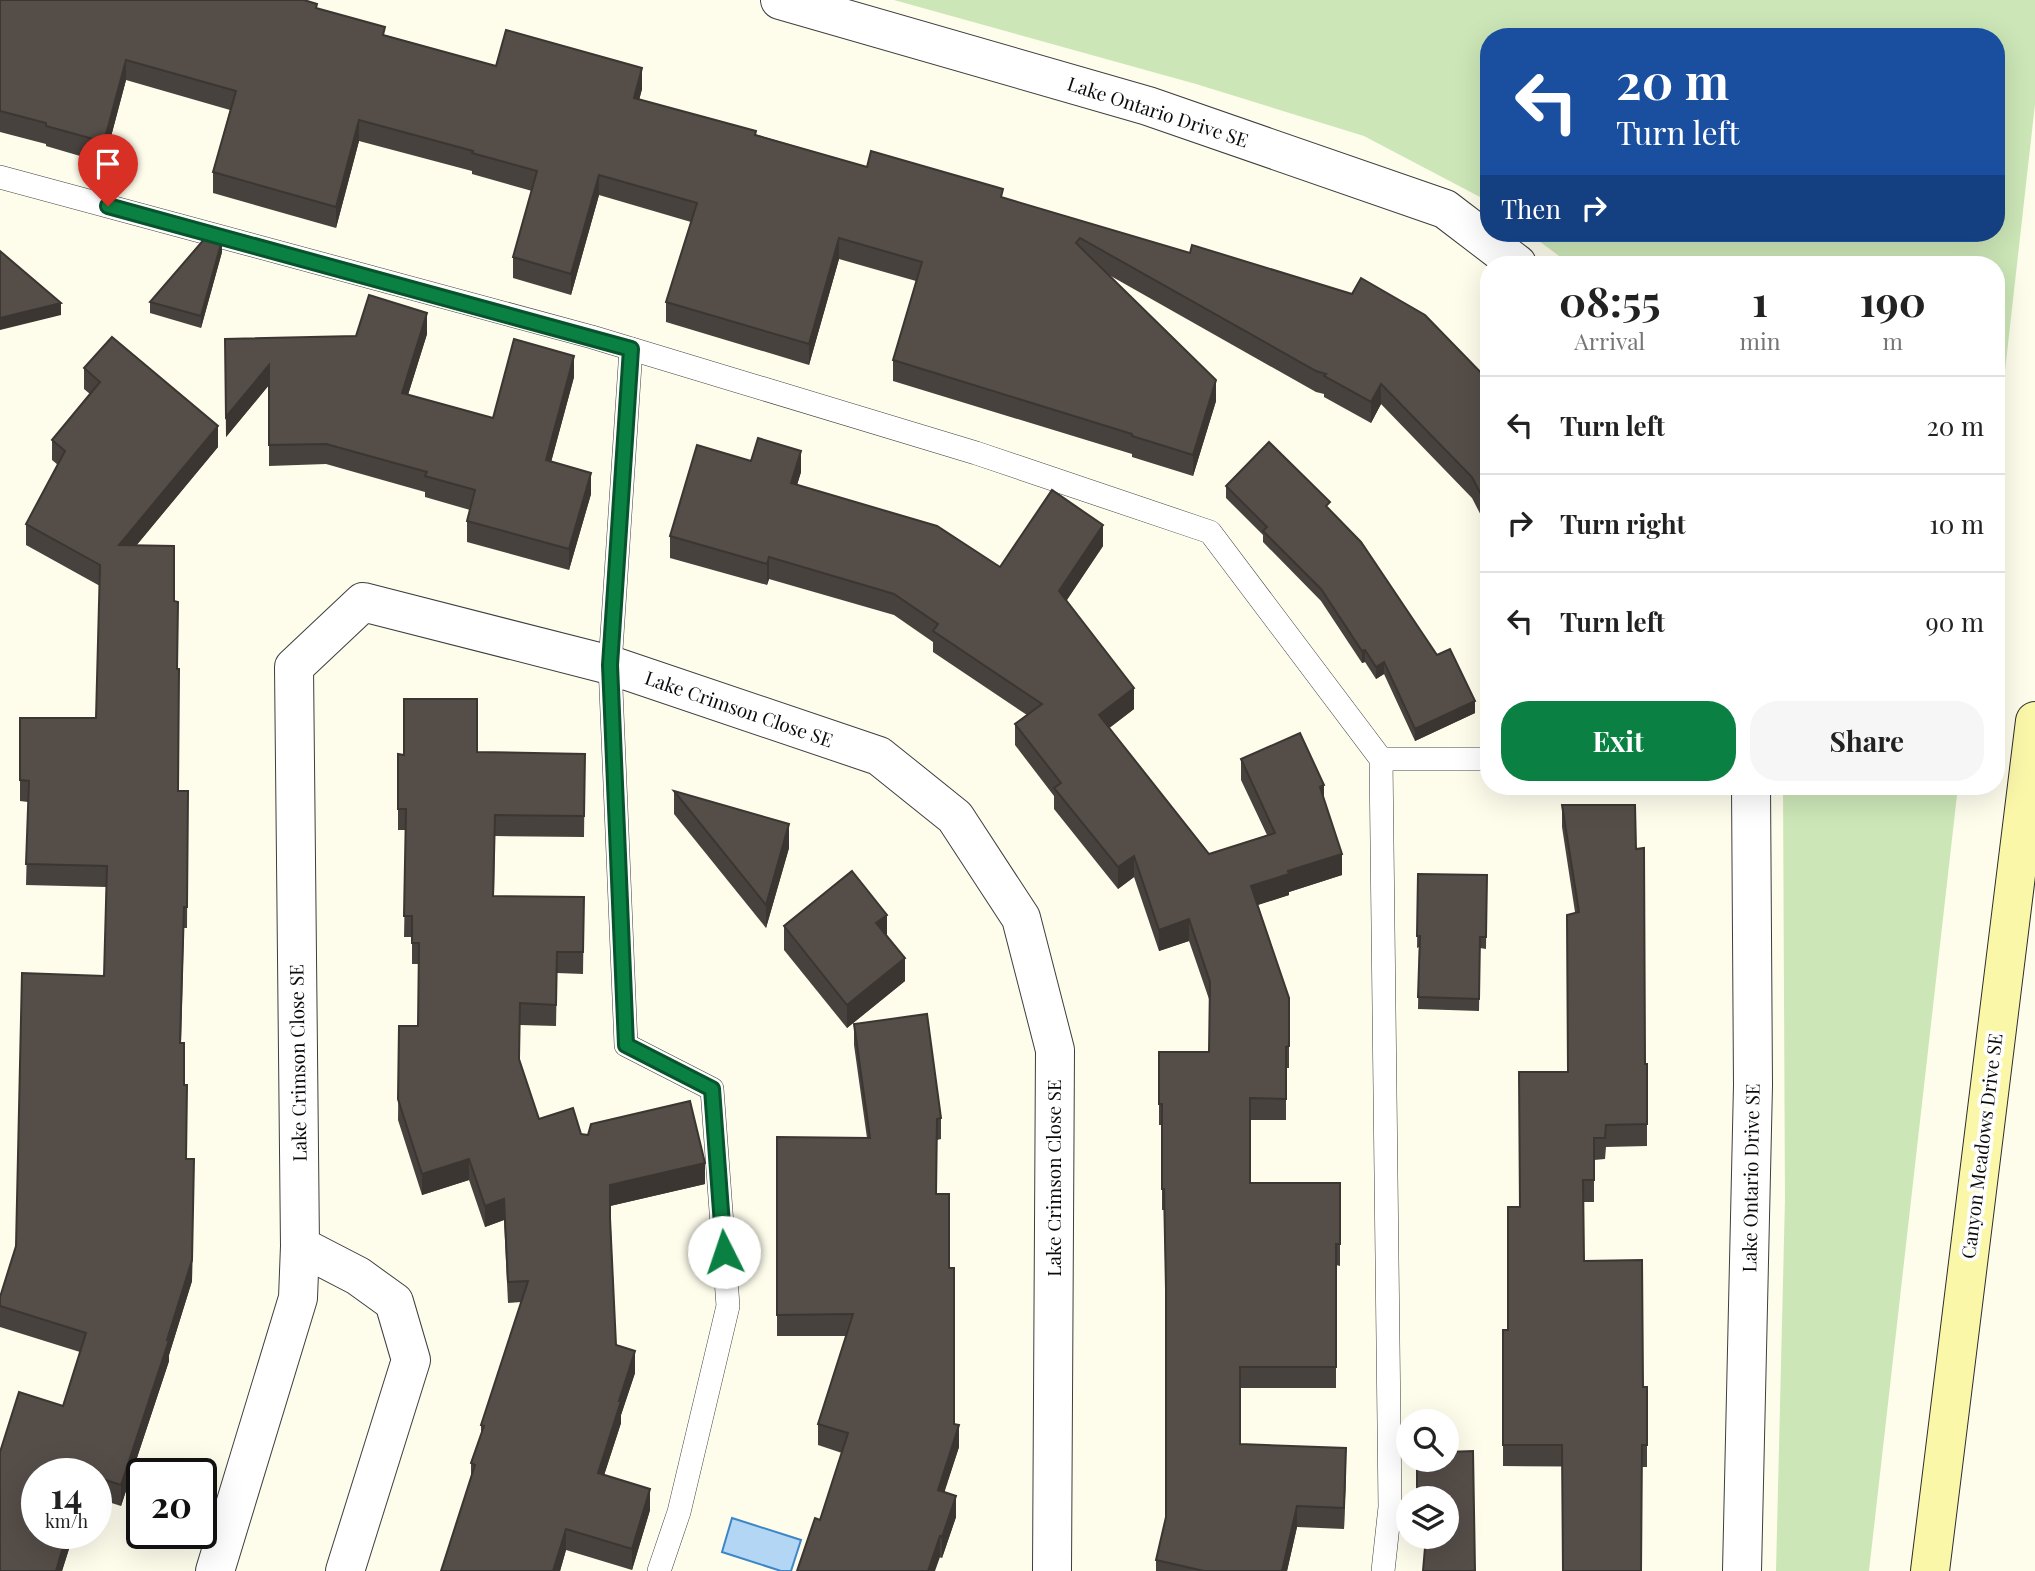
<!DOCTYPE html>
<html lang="en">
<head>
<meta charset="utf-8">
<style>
  body { margin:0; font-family:"Playfair Display",serif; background:#f6f6f6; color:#222; height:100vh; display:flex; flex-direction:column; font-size:26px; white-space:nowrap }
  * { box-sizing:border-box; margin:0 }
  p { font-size:23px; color:#767676 }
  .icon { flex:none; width:38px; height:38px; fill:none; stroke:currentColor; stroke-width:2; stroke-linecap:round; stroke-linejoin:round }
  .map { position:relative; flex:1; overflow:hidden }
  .details { position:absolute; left:1480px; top:256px; width:525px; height:539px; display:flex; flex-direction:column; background:#fff; border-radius:28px; box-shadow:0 7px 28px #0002 }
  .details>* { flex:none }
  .guide { position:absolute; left:1480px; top:28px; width:525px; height:214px; border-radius:28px; box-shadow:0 7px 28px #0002; background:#1a4fa0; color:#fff; overflow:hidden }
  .buttons { position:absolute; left:1396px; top:1409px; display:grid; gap:14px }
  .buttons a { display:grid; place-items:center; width:63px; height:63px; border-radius:50%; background:#fff; box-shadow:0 7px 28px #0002; font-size:35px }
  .speed { position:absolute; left:21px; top:1458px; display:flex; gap:14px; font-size:35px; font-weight:700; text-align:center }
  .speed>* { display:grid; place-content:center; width:91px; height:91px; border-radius:50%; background:#fff; box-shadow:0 7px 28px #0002; line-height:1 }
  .speed small { font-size:18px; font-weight:400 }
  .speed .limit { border:4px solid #111; border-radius:10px; background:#fff; color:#111 }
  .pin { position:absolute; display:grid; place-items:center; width:60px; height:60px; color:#fff; margin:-72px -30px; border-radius:50% 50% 50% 0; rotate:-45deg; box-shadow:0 0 7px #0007 }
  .pin .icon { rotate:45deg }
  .me { position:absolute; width:77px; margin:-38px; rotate:356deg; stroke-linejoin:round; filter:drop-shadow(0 0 5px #0008) }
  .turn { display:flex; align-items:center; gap:24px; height:147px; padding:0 21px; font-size:32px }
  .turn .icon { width:91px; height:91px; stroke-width:2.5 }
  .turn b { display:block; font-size:49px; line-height:60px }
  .then { display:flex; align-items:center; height:66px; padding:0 21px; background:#0003; gap:14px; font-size:26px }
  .eta { display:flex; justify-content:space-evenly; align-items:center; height:119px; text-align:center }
  .eta b { font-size:42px; font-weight:700; line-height:49px }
  .cta { display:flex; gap:14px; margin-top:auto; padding:14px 21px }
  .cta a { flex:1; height:80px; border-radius:28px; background:#0b8043; color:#fff; font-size:28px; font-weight:700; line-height:80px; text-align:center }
  .cta a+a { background:#f6f6f6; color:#222 }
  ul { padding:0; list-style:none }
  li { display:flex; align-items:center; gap:21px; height:98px; padding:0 21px; border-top:2px solid #e0e0e0 }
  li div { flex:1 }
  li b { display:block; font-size:26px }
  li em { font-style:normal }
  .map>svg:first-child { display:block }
  .green { fill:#cce6b7 }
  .water { fill:#b2d6f3; stroke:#3d86c6; stroke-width:2 }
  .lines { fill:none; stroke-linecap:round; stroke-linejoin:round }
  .service-casing { stroke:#3e3e3e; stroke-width:24 }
  .minor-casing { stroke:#3e3e3e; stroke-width:40 }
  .secondary-casing { stroke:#2d2d2d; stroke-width:40 }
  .service { stroke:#fff; stroke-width:23 }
  .minor { stroke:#fff; stroke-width:38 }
  .secondary { stroke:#fbf7a9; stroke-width:38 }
  .wall { fill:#48423e }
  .shaded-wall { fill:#3b3632 }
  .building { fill:#544d48; stroke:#3b3632; stroke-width:2 }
  .route-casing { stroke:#07532c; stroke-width:18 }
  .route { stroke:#0b8043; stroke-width:12 }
  .labels { text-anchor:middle; stroke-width:7; stroke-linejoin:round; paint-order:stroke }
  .street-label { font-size:19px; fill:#0b0b0b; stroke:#fff }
</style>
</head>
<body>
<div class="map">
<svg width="2035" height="1571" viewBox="0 0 2035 1571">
  <rect width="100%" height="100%" fill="#fefceb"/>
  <g class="green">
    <polygon points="894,0 2035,0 2035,104 1997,442 1997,264 1570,264 1528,233 1997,233 1997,37 1489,37 1489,204 1480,197 1364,136 1196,84"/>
    <polygon points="1783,786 1958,786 1869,1571 1776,1571 1785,1199"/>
  </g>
  <polygon class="water" points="732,1518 801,1540 791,1571 781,1571 722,1552"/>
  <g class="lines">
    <defs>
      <g id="service">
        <polyline points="0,177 592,337 976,453 1210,532 1381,759 1390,1507 1383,1571"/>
        <polyline points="631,349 610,665 626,1045 712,1089 728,1306 679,1512 659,1571"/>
        <polyline points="1381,759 1489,759"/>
      </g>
      <g id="minor">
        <polyline points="780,0 1148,106 1445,209 1517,264"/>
        <polyline points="300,1246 358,1276 394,1302 411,1360 345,1571"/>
        <polyline points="215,1571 298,1298 300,1246 294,667 363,602 610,665 879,756 955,817 1021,918 1055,1050 1052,1571"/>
        <polyline points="1742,1571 1753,1085 1751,786"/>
      </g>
      <polyline id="secondary" points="1930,1571 2035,721"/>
    </defs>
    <use href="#service" class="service-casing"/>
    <use href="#minor" class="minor-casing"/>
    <use href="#secondary" class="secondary-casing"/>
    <use href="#service" class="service"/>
    <use href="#minor" class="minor"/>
    <use href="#secondary" class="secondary"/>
  </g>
  <g class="wall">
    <polygon points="0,0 317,9 385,35 496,66 642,89 639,100 867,167 1003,198 1489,381 1489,531 1472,498 1381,404 1371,423 1324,397 1324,394 1316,392 1109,275 1216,401 1193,476 1132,457 1132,454 893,381 893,360 916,281 839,259 809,365 666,322 666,302 691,222 599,195 571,295 513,278 513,257 532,191 472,174 472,171 359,141 336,228 213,193 213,172 230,110 126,80 104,163 46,146 46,144 0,132"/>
    <polygon points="222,252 201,328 150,313 150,302"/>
    <polygon points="427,334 408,395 493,418 574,377 551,462 591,494 569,570 467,542 467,521 470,510 425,497 425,492 326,464 269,466 269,385 226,437 225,339"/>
    <polygon points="112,337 218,426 218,447 136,546 174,546 174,601 178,602 177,669 179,669 178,791 188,791 187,928 184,928 181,1043 184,1043 184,1085 187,1085 186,1159 194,1159 192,1281 169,1355 169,1361 121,1506 96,1498 96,1474 37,1474 37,1533 74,1533 62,1571 0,1571 0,1452 19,1392 63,1406 80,1352 0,1327 0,1297 16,1246 22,973 104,976 106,887 26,885 28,802 20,801 20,718 96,718 100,586 26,545 26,524 58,465 52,460 52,440 90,394 84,389 84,368"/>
    <polygon points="751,461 801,472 797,485 1000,567 1103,546 1066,601 1134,709 1109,728 1209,854 1267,835 1241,780 1241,759 1324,799 1342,875 1289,892 1289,895 1258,905 1289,998 1289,1068 1286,1068 1286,1120 1250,1120 1250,1183 1340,1183 1340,1266 1336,1265 1336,1388 1240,1388 1240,1444 1346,1470 1344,1529 1297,1527 1287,1571 1156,1571 1156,1560 1166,1517 1166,1310 1164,1210 1162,1210 1162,1125 1159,1125 1159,1052 1209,1052 1210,1002 1189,941 1159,951 1134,877 1118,889 1054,809 1054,796 1015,745 1015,724 1027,715 933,652 933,642 894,615 769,579 767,585 670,558 670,536"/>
    <polygon points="1226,486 1330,510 1475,713 1415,741 1384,674 1376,679 1365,662 1362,663 1321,601 1263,542 1263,535 1226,498"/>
    <polygon points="477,752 585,754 584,837 495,836 494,896 584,897 583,974 557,973 556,1026 520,1025 519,1060 539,1119 581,1134 705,1184 610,1206 616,1345 635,1373 621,1415 621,1423 604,1475 650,1510 632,1570 566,1550 560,1571 441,1571 471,1477 471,1463 481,1435 481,1425 521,1302 508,1303 504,1220 485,1227 469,1180 422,1195 398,1120 399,1026 418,1026 418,964 412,964 412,937 404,937 406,830 398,830 398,809"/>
    <polygon points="674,791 789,848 766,928 674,814"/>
    <polygon points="1562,805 1636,849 1645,1064 1647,1064 1647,1146 1606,1147 1605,1159 1594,1160 1594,1202 1583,1202 1584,1261 1643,1387 1647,1387 1647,1467 1503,1466 1503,1422 1508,1330 1520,1207 1568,1072 1575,912 1562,827"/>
    <polygon points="1418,874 1487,875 1486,949 1480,948 1479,1011 1418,1009 1419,947 1417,948"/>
    <polygon points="784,926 905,981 847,1028 784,950"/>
    <polygon points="854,1024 941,1118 941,1139 937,1140 936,1194 949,1268 954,1424 959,1447 944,1492 956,1517 942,1558 820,1520 842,1453 818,1445 818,1424 846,1336 777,1336 777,1137 867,1138 854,1045"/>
  </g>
  <g class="shaded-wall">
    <polygon points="126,60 126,80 104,163 104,142"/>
    <polygon points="642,68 642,89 634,119 634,98"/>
    <polygon points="359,120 359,141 336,228 336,207"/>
    <polygon points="599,175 599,195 571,295 571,274"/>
    <polygon points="839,238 839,259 809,365 809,344"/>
    <polygon points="222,240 222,252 201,328 201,316"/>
    <polygon points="61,303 61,315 0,330 0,318"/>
    <polygon points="427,313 427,334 402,414 402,393"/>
    <polygon points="574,356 574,377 546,481 546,460"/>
    <polygon points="269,365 269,385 226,437 226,417"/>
    <polygon points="1216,380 1216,401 1193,476 1193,455"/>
    <polygon points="1381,384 1381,404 1371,423 1371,402"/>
    <polygon points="218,426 218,447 119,566 119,545"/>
    <polygon points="801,451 801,472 791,504 791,483"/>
    <polygon points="591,473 591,494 569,570 569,549"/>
    <polygon points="1103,525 1103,546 1059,612 1059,591"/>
    <polygon points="769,557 769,579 767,585 767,564"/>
    <polygon points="1365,650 1365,662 1362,663 1362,651"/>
    <polygon points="1384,662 1384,674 1376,679 1376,667"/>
    <polygon points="1134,688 1134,709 1099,736 1099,715"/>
    <polygon points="1475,701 1475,713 1415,741 1415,729"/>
    <polygon points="1324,785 1324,806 1320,787"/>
    <polygon points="789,824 789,848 766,928 766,905"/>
    <polygon points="1342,854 1342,875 1289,892 1289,895 1251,907 1251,886 1288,871"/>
    <polygon points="1134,856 1134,877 1118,889 1118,867"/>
    <polygon points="887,915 887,938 876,923"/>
    <polygon points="1189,919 1189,941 1159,951 1159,930"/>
    <polygon points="905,958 905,981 847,1028 847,1005"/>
    <polygon points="194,1159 192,1281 169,1355 169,1361 121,1506 121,1485 167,1340"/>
    <polygon points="469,1159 469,1180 422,1195 422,1174"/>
    <polygon points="705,1163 705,1184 610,1206 610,1185"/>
    <polygon points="504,1199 504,1220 485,1227 485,1206"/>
    <polygon points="635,1351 635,1373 621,1415 621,1423 598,1494 598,1473 619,1401"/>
    <polygon points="959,1425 959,1447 938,1512 938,1490"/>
    <polygon points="1346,1448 1346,1470 1344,1529 1344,1508"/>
    <polygon points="650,1489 650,1510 632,1570 632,1549"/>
    <polygon points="956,1496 956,1517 942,1558 942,1537"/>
    <polygon points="1297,1506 1297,1527 1287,1571 1282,1571"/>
    <polygon points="566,1529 566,1550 560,1571 553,1571"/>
    <polygon points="67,1533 74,1533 62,1571 56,1571"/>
    <polygon points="940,1536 940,1557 935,1571 928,1571"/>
  </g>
  <g class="building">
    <polygon points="0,0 304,0 317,4 316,8 385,27 383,35 496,66 506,30 642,68 634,98 756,131 755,135 867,167 871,151 1003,189 1001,197 1190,253 1192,245 1352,294 1361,278 1425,315 1489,381 1489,510 1472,477 1381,384 1371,402 1324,376 1326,374 1316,371 1080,238 1076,243 1216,380 1193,455 1132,436 1132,434 893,360 922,262 839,238 809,344 666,302 697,203 599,175 571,274 513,257 537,171 472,153 473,151 359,120 336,207 213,172 236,91 126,60 104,142 46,126 46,123 0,111"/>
    <polygon points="207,236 222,240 201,316 150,302"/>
    <polygon points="0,251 61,303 0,318"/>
    <polygon points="369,295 427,313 402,393 493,418 514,339 574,356 546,460 591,473 569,549 467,521 475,490 425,476 427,472 326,444 269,445 269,365 226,417 225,339 356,336"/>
    <polygon points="112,337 218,426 119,545 174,546 174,601 178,602 177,669 179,669 178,791 188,791 187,907 184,907 180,1043 184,1043 184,1085 187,1085 186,1159 194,1159 192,1260 167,1340 169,1340 121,1485 96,1477 96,1474 37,1474 37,1533 67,1533 56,1571 0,1571 0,1452 19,1392 63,1406 86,1333 0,1306 0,1297 16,1246 22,973 104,976 107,866 26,864 29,781 20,780 20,718 96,718 100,565 26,524 65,451 52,440 100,382 84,368"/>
    <polygon points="758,438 801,451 791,483 937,526 1000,567 1052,490 1103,525 1059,591 1134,688 1099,715 1209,854 1275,833 1241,759 1300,733 1324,785 1320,787 1342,854 1288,871 1289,874 1251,886 1289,998 1289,1046 1286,1047 1286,1099 1250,1098 1250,1183 1340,1183 1340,1244 1336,1244 1336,1367 1240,1367 1240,1444 1346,1448 1344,1508 1297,1506 1282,1571 1204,1571 1156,1560 1166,1517 1166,1289 1164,1189 1162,1189 1162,1104 1159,1104 1159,1052 1209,1052 1210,982 1189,919 1159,930 1134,856 1118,867 1054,788 1061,783 1015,724 1042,704 933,631 938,624 894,594 769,557 767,564 670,536 697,445 751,461"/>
    <polygon points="1269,442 1330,502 1326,506 1361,542 1437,655 1450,649 1475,701 1415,729 1384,662 1376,667 1365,650 1362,651 1321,589 1263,531 1267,527 1226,486"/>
    <polygon points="404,699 477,699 477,752 585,754 584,816 495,815 493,896 584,897 583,952 557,952 556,1005 520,1003 519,1059 539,1119 573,1108 581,1134 588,1135 591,1124 690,1101 705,1163 610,1185 610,1218 616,1345 635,1351 619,1401 621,1401 598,1473 650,1489 632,1549 566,1529 553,1571 441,1571 475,1465 471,1463 484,1426 481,1425 528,1281 508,1282 504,1199 485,1206 469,1159 422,1174 398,1099 399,1026 418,1026 419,943 412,943 412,916 404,916 406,809 398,809 398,754 404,755"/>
    <polygon points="674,791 789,824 766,905"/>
    <polygon points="1562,805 1635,805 1636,849 1644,848 1645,1064 1647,1064 1647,1124 1606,1125 1605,1138 1594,1138 1594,1180 1583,1180 1584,1261 1642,1260 1643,1387 1647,1387 1647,1445 1642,1445 1641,1571 1563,1571 1562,1445 1503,1445 1503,1330 1508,1330 1508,1207 1520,1207 1519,1072 1568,1072 1567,915 1579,912"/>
    <polygon points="852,871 887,915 876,923 905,958 847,1005 784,926"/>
    <polygon points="1418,874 1487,875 1486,937 1480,937 1479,999 1418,997 1420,936 1417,936"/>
    <polygon points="927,1014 941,1118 937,1119 936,1194 949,1194 949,1268 954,1268 954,1424 959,1425 938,1490 956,1496 942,1537 940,1536 928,1571 797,1571 815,1518 820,1520 848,1433 818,1424 853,1314 777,1315 777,1137 870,1138 854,1024"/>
    <polygon points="1473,1451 1475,1571 1423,1571 1426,1536 1447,1536 1447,1498 1417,1498 1417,1460 1447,1460 1447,1452"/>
  </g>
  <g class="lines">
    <defs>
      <polyline id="route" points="108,206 631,349 610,665 626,1045 712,1089 724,1252"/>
    </defs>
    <use href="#route" class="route-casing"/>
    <use href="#route" class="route"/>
  </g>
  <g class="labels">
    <g class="street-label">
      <text transform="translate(1158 112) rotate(18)" y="7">Lake Ontario Drive SE</text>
      <text transform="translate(739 709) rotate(19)" y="7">Lake Crimson Close SE</text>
      <text transform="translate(298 1063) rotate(-91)" y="7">Lake Crimson Close SE</text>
      <text transform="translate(1982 1146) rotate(-83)" y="7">Canyon Meadows Drive SE</text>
      <text transform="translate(1054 1178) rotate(-90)" y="7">Lake Crimson Close SE</text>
      <text transform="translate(1751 1178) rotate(-89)" y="7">Lake Ontario Drive SE</text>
    </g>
  </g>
</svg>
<div class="buttons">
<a><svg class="icon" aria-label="search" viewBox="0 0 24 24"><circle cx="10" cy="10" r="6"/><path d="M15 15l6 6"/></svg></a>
<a><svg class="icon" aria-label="layers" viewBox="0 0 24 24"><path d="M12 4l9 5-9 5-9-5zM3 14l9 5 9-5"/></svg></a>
</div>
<div class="speed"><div>14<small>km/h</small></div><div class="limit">20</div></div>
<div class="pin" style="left:108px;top:206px;background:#d93025"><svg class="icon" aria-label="arrive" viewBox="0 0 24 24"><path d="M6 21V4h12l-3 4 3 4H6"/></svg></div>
<svg class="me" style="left:724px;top:1252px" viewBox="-20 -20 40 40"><circle r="19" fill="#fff"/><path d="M0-13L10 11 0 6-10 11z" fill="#0b8043"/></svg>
<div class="guide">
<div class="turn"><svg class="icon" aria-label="left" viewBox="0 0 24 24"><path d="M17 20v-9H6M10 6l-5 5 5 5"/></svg><div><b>20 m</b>Turn left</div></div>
<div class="then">Then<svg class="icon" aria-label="right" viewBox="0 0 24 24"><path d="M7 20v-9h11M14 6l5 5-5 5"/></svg></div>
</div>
<section class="details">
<div class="eta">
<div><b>08:55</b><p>Arrival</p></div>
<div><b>1</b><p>min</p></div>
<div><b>190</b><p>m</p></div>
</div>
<ul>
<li><svg class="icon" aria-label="left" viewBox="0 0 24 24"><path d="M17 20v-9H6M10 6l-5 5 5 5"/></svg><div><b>Turn left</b></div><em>20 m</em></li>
<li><svg class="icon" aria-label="right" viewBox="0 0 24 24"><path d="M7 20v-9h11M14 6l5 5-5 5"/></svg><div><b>Turn right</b></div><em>10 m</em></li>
<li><svg class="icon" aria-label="left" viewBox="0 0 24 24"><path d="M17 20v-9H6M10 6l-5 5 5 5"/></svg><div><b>Turn left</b></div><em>90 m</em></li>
</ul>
<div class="cta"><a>Exit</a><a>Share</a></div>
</section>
</div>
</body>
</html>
